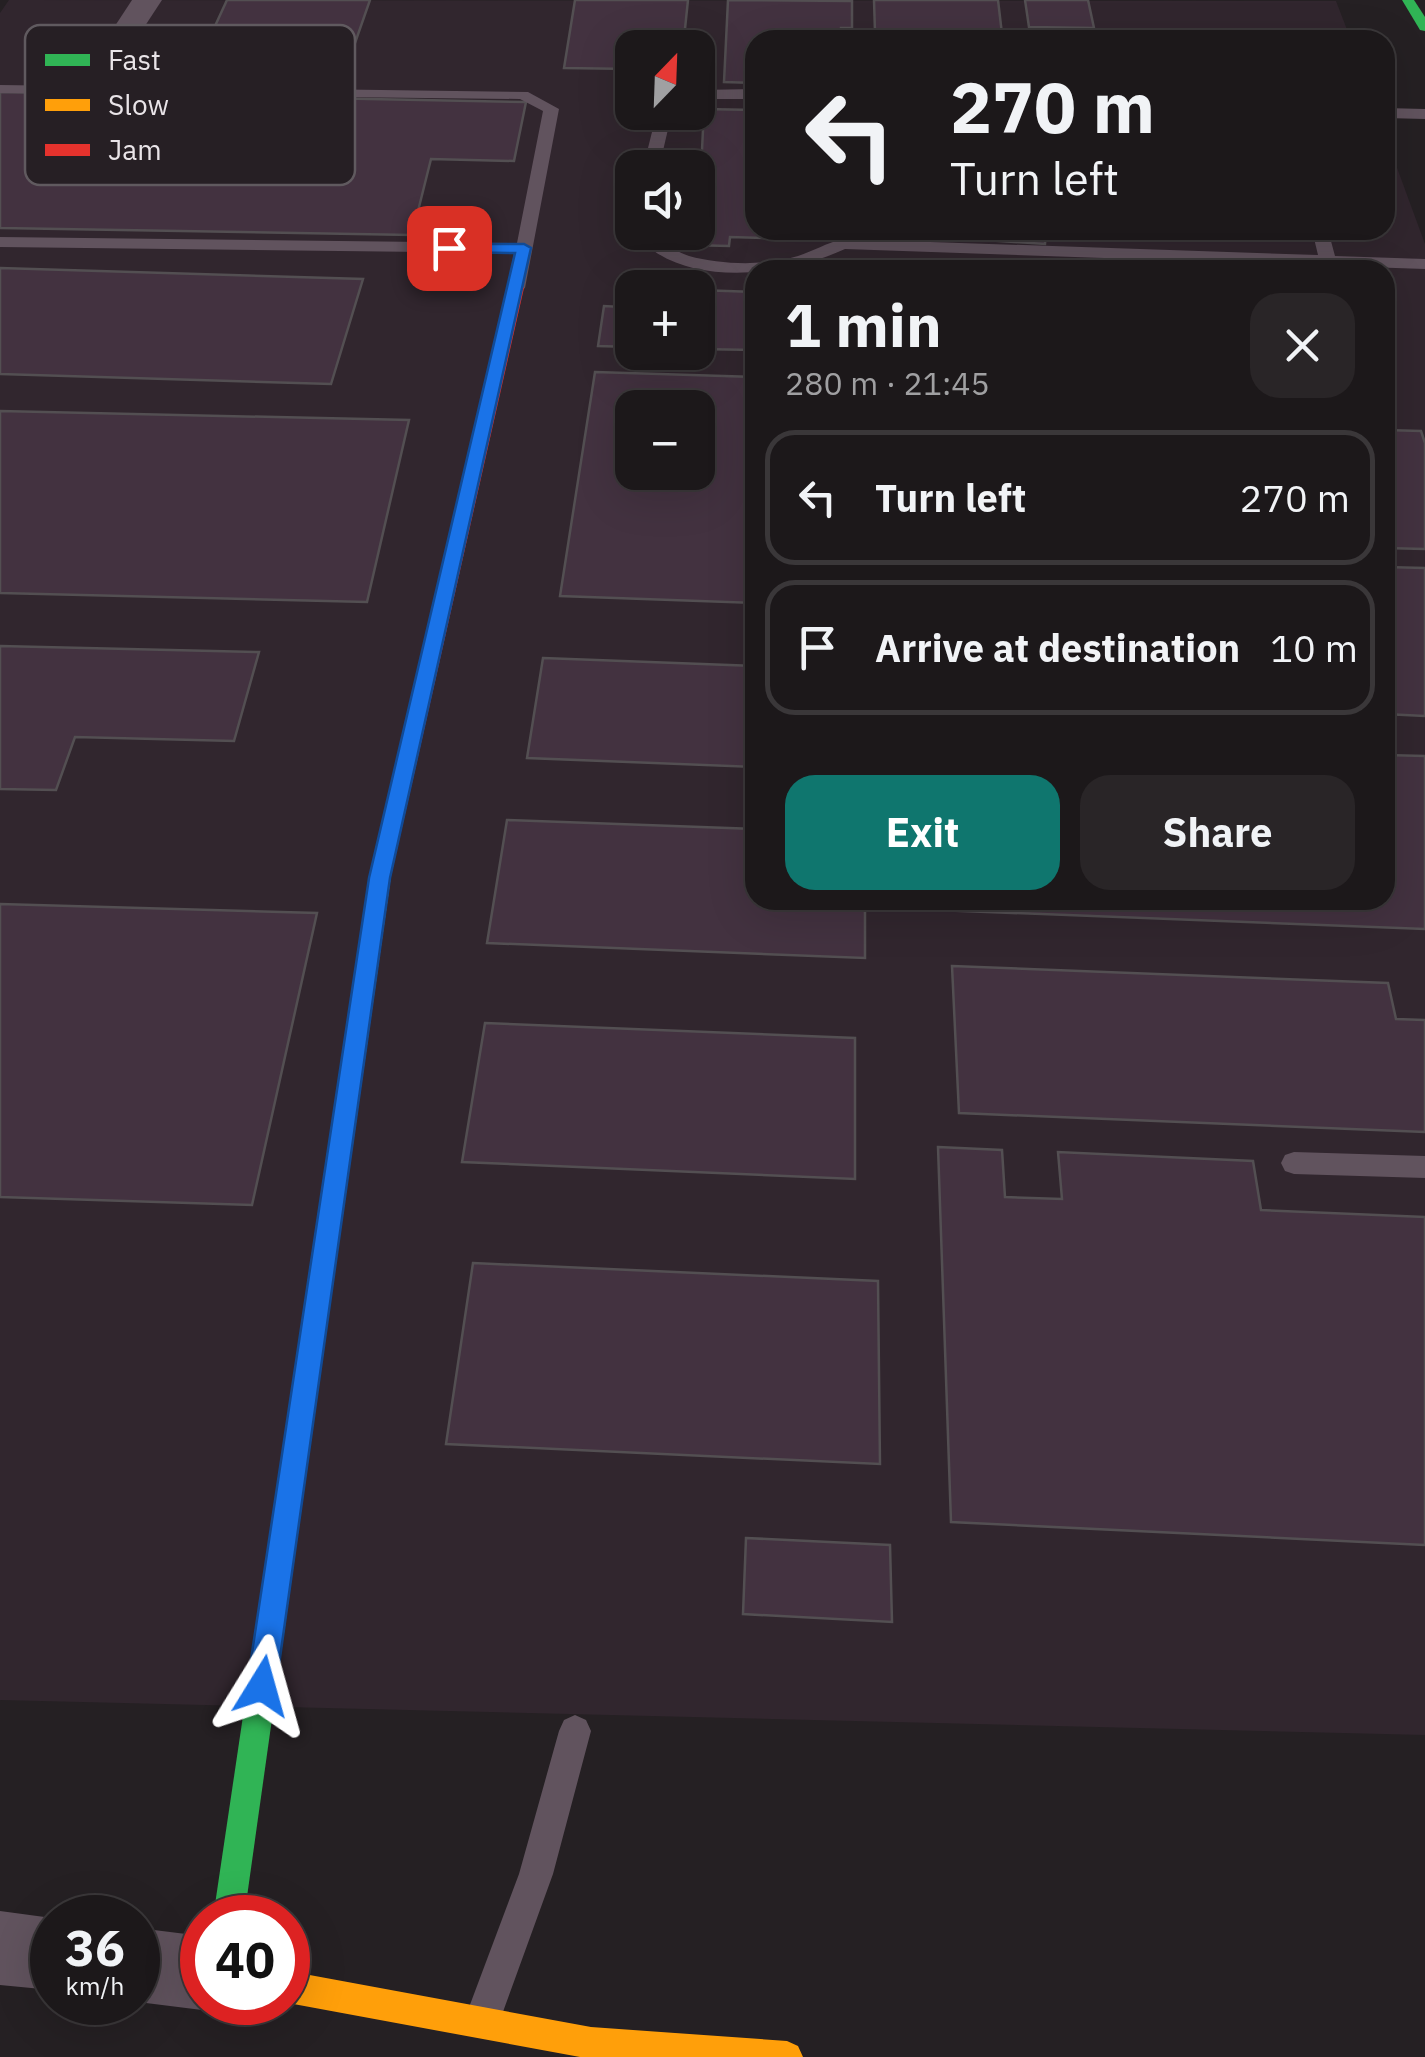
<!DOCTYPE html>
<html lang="en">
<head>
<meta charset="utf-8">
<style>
  body { margin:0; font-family:"IBM Plex Sans",sans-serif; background:#292527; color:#f1f3f6; height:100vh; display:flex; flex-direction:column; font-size:38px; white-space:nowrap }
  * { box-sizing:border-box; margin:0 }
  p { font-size:32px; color:#a0a0a2 }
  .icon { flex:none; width:55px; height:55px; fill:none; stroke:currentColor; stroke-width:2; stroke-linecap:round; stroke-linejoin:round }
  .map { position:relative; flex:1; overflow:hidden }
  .details { position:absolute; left:745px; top:260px; width:650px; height:650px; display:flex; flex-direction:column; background:#1c181a; border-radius:30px; box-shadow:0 10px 40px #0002,0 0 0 2px #3a3739 }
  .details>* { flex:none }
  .guide { position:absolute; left:745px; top:30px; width:650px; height:210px; border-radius:30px; box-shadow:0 10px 40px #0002,0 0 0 2px #3a3739; background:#1c181a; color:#f1f3f6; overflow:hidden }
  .needle { width:65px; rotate:23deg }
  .buttons { position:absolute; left:615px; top:30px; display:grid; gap:20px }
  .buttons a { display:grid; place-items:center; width:100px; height:100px; border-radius:20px; background:#1c181a; box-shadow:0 10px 40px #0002,0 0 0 2px #3a3739; font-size:50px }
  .speed { position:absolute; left:30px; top:1895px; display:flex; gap:20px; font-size:50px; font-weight:700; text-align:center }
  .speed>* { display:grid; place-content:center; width:130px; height:130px; border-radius:50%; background:#1c181a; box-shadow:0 10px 40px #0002,0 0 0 2px #3a3739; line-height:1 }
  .speed small { font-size:25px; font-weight:400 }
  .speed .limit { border:15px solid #d22; background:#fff; color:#111 }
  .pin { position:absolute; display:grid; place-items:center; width:85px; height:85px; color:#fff; margin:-42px; border-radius:20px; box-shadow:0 5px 15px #0006 }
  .me { position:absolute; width:110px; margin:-55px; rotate:8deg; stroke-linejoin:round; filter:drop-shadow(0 0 8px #0008) }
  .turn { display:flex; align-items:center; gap:35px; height:210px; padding:0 40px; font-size:45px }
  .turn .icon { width:130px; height:130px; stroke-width:2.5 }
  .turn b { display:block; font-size:70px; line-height:85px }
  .round { display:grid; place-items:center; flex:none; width:105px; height:105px; border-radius:30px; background:#292527 }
  .head { display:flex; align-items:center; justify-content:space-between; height:170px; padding:0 40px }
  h1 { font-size:60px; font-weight:700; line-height:75px }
  .primary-button { display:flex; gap:20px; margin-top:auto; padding:20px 40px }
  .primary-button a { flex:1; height:115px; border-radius:30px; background:#0f766e; color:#fff; font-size:40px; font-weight:700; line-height:115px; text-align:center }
  .primary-button a+a { background:#292527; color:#f1f3f6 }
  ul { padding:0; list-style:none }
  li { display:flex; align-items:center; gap:30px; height:135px; margin:0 20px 15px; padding:0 20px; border:5px solid #3a3739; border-radius:30px }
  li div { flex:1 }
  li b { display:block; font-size:38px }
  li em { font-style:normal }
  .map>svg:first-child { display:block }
  .built { fill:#31262e; fill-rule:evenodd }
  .building { fill:#433240; stroke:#534f52; stroke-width:2.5; fill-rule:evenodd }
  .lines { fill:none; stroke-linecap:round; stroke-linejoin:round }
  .lane { fill:#61535e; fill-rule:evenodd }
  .street { fill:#61535e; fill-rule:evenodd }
  .fast { fill:#30b455; fill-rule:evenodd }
  .slow { fill:#ff9f0a; fill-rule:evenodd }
  .jam { fill:#e5322d; fill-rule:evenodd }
  .route { fill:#1a73e8; stroke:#114b97; stroke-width:2.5 }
  .key { fill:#261f24; stroke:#605a5f; stroke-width:2.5 }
  .key-label { font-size:28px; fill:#e9e4e8 }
</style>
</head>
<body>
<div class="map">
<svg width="1425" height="2057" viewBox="0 0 1425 2057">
  <rect width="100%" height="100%" fill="#252023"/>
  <path class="built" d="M9 0 1336 1 1351 40H755V230H1385V135L1425 244V1735L0 1700V13ZM632 48H698V112H632ZM632 168H698V232H632ZM755 270H1385V900H755ZM632 288H698V352H632ZM632 408H698V472H632Z"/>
  <g class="building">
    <polygon points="227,0 370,0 347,66 198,63"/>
    <polygon points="575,0 688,0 683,48 632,48 632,69 564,68"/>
    <polygon points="728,0 852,1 852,28 841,28 841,40 755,40 755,83 724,82"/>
    <polygon points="874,0 998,0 1002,34 875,32"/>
    <polygon points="1025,0 1088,0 1094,28 1029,27"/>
    <polygon points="0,92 526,102 514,161 431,159 412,235 0,228"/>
    <polygon points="704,109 755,110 755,230 796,230 796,239 730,237 729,246 689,245 691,232 698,232"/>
    <polygon points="864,230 1046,230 1045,244 863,232"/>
    <polygon points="0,268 363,279 331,384 0,374"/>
    <polygon points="624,288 632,288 632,347 598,346 604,306 622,307"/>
    <polygon points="698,290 755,292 755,350 698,349"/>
    <path d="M595 372 755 377V603L560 596ZM632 408H698V472H632Z"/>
    <polygon points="0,411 409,420 367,602 0,593"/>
    <polygon points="1385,430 1421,431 1425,443 1425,549 1385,548"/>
    <polygon points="1385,567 1425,568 1425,716 1385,714"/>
    <polygon points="0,646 259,652 234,741 75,737 56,790 0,789"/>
    <polygon points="543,658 755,666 755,767 527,758"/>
    <polygon points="1385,755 1425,756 1425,929 937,910 936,900 1385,900"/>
    <polygon points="507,820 755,829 755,900 865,900 865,958 487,943"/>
    <polygon points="0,904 317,913 252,1205 0,1197"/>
    <polygon points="952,966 1388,983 1396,1019 1425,1020 1425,1132 959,1113"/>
    <polygon points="485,1023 855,1038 855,1179 462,1162"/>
    <polygon points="938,1147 1002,1150 1005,1197 1062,1199 1058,1152 1253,1161 1261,1210 1425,1217 1425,1545 951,1522"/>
    <polygon points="473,1263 878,1281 880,1464 446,1444"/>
    <polygon points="746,1538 890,1545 892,1622 743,1614"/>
  </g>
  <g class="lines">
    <g class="lane">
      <polygon points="0,85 528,92 559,109 525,288 516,293 507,288 514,253 0,247 0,237 517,243 543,111 520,99 0,93"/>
      <polygon points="755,89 755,99 698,99 698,90"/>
      <polygon points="1385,108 1425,109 1425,119 1385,118"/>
      <polygon points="657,112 672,112 659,168 643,168"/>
      <path d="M1312 230H1328L1335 256 1425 259V269L845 249C787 276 679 291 634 232 656 232 668 249 689 256 722 265 766 266 798 256 813 251 827 243 842 239L1318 255Z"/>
      <polygon points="1294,1152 1425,1156 1425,1178 1294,1174 1285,1171 1281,1163 1285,1155"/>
      <polygon points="575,1715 586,1720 591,1731 553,1874 496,2031 483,2036 470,2031 465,2018 519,1874 559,1731 564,1720"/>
    </g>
    <g class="street">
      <polygon points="132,0 162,0 139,35 117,35 113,29"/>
      <polygon points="0,1911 52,1918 52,1990 0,1985"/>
      <polygon points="138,1928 202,1936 202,2002 220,2002 202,2010 138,2002"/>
    </g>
    <g class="fast">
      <polygon points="1402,0 1414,0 1425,17 1425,31 1420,30"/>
      <polygon points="319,1281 328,1284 332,1292 244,1918 213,1918 306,1292 310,1284"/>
    </g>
    <g class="slow">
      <polygon points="380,868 391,876 332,1292 328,1300 319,1303 310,1300 306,1292 369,876"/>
      <polygon points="288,1971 591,2027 787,2041 798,2046 803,2057 580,2057 288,2003"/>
    </g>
    <polygon class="jam" points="516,283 524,288 391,876 380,884 369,876 508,288"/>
  </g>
  <polygon class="route" points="443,244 524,244 531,248 390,878 276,1686 272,1697 262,1701 251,1697 247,1686 369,878 515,253 449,252 443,251"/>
  <rect x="25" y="25" width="330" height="160" rx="15" class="key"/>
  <rect x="45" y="54" width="45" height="12" fill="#30b455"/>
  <rect x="45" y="99" width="45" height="12" fill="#ff9f0a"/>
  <rect x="45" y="144" width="45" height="12" fill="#e5322d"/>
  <g class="key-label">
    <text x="108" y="70">Fast</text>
    <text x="108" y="115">Slow</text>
    <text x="108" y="160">Jam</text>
  </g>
</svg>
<div class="buttons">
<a><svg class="needle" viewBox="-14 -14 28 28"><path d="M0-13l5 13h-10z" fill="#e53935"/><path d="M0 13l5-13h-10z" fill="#a0a0a2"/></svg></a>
<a><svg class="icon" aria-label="sound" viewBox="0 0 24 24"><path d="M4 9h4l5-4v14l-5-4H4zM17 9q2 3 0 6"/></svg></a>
<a>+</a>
<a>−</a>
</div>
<div class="speed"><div>36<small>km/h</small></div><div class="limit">40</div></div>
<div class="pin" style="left:449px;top:248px;background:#d93025"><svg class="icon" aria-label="arrive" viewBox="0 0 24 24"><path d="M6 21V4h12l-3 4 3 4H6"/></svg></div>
<svg class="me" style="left:262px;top:1686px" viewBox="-20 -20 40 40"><path d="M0-17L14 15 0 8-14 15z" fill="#1a73e8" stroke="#fff" stroke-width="4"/></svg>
<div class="guide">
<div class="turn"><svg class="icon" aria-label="left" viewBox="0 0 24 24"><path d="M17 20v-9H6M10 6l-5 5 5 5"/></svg><div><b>270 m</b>Turn left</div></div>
</div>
<section class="details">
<div class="head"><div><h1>1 min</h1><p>280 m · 21:45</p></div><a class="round"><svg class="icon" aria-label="close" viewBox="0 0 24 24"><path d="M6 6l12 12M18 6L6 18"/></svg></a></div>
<ul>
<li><svg class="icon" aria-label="left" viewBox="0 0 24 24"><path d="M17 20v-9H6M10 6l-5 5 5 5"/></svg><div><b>Turn left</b></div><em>270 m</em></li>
<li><svg class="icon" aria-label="arrive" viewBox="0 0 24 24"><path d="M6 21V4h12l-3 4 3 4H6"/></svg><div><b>Arrive at destination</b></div><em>10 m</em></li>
</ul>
<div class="primary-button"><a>Exit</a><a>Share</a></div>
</section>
</div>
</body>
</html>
